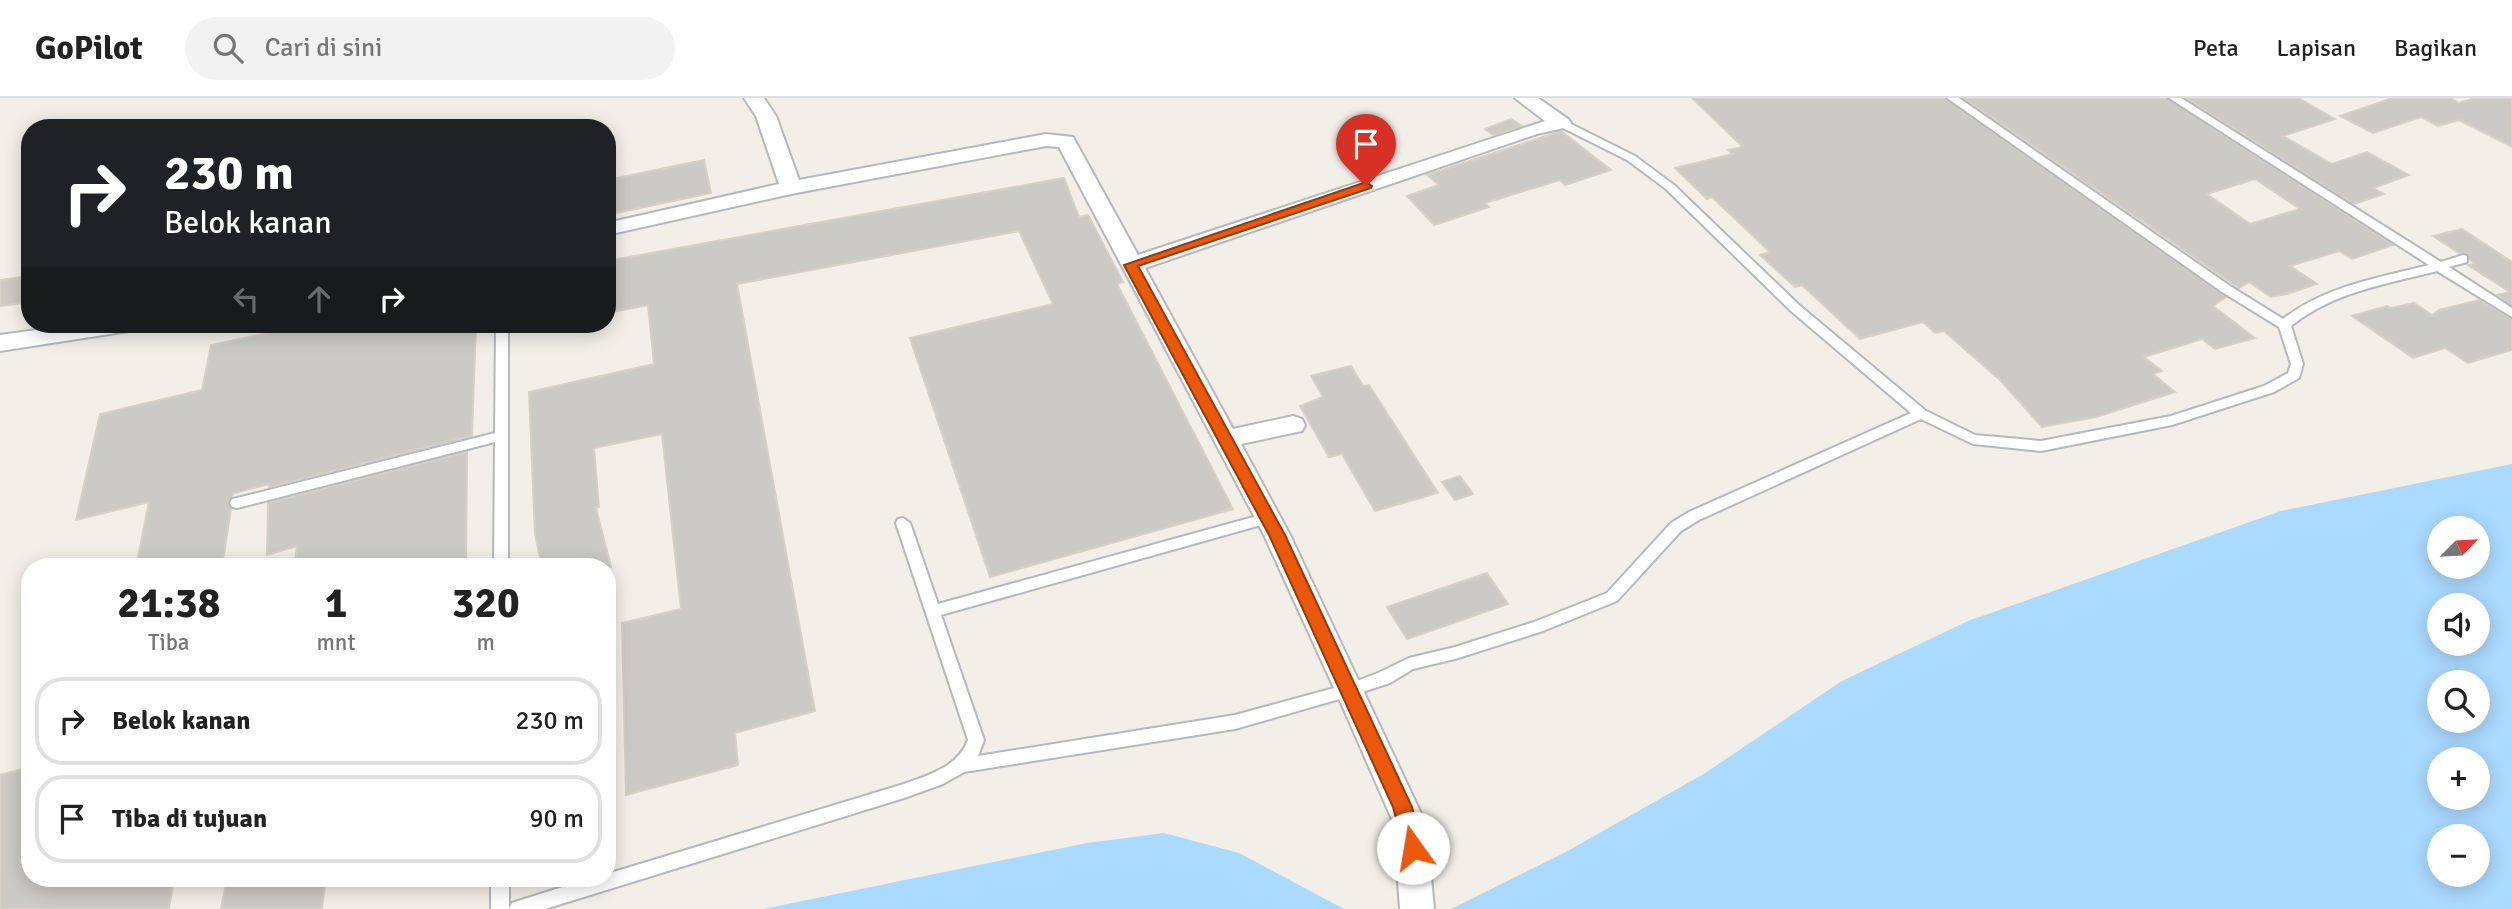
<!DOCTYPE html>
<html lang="id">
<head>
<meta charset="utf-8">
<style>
  body { margin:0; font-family:Signika,sans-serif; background:#f2f2f2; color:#222; height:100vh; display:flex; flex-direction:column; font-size:26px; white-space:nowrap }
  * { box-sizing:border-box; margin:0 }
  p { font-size:23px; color:#767676 }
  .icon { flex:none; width:38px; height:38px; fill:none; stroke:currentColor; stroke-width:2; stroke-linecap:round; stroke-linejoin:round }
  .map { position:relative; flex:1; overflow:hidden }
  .side { position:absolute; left:21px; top:460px; width:595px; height:329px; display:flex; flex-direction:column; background:#fff; border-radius:28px; box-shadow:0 4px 18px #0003 }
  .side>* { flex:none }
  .hud { position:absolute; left:21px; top:21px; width:595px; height:214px; border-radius:28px; box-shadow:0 4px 18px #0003; background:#202124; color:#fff; overflow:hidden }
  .needle { width:46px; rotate:66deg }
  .fabs { position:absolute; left:2427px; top:418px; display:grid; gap:14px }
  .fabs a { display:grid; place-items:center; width:63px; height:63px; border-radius:50%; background:#fff; box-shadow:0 4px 18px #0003; font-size:35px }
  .pin { position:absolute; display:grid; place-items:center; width:60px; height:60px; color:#fff; margin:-72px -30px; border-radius:50% 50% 50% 0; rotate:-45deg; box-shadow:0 0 7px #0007 }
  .pin .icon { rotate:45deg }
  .me { position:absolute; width:77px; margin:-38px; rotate:347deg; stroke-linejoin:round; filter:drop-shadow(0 0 5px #0008) }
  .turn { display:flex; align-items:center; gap:24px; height:147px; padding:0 28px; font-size:32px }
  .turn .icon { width:91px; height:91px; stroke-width:2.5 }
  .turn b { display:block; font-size:49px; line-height:60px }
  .lanes { display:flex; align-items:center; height:66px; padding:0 28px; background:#0003; justify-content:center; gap:35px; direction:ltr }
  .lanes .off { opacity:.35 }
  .eta { display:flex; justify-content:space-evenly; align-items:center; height:119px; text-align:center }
  .eta b { font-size:42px; font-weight:700; line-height:49px }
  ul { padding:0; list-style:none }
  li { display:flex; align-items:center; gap:21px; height:88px; margin:0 14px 10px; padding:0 14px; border:4px solid #e0e0e0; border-radius:28px }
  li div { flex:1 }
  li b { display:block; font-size:26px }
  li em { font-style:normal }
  header { display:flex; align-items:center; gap:42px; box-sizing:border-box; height:98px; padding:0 35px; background:#fff; border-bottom:2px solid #e0e0e0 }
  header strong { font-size:33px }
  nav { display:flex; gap:38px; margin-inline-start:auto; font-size:24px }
  .search { width:490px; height:63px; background:#f2f2f2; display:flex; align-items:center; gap:18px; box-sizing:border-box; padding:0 24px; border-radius:38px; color:#767676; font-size:26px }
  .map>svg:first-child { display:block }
  .water { fill:#aadaff; fill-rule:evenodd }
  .building { fill:#cccac5; stroke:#d6d1c6; stroke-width:2; fill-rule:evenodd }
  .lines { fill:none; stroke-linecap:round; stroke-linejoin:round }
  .service-casing { stroke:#b5b8bc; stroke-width:4 }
  .minor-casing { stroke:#b5b8bc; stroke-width:4 }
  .service { fill:#fff; fill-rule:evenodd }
  .minor { fill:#fff; fill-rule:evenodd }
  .route { fill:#ea580c; stroke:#983908; stroke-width:2 }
</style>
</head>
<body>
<header>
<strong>GoPilot</strong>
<div class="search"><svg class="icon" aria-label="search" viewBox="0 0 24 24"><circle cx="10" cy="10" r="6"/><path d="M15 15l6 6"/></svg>Cari di sini</div>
<nav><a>Peta</a><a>Lapisan</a><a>Bagikan</a></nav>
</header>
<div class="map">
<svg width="2512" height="811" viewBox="0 0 2512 811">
  <rect width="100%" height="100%" fill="#f1efe8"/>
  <g class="water">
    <path d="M2512 366V811H1451L1564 755 1702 677 1842 583 1968 523 2281 413ZM2440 430H2478V469H2440ZM2440 508H2478V546H2440ZM2440 584H2478V623H2440ZM2440 662H2478V700H2440ZM2440 738H2478V777H2440Z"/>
    <polygon points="1164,735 1239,755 1344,811 763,811 1087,745"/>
  </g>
  <g class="building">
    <polygon points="1692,0 1944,0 2226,199 2213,208 2255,240 2215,251 2202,241 2144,259 2162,273 2153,276 2175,294 2096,319 2042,329 2000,282 1944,233 1935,235 1923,224 1860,241 1802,187 1795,189 1760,157 1770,154 1712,99 1707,101 1675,70 1733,56 1728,52 1743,49"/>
    <path d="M1964 0H2167L2393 147 2352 161 2339 153 2290 168 2317 186 2287 196 2271 199 2249 184 2239 190ZM2255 81 2300 111 2250 126 2207 96Z"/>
    <polygon points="2186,0 2298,0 2335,21 2283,38 2332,66 2367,54 2409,77 2373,90 2384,96 2354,106"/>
    <polygon points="2393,0 2450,0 2459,5 2475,0 2512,0 2512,49 2459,22 2438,28 2421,19 2373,35 2340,18"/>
    <polygon points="1511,21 1522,28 1493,37 1485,31"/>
    <polygon points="1561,33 1611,72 1565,87 1560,82 1498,101 1485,105 1489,109 1434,127 1407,98 1439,87 1427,77"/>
    <polygon points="704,62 711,95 607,117 607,82"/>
    <polygon points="1064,80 1079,119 1088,117 1123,184 1117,186 1233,411 990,479 910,240 1053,206 1019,133 737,186 815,613 735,635 738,667 626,697 622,525 681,511 662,336 594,350 599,409 596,410 611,469 542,469 535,436 529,294 654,266 648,207 607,215 607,163"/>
    <polygon points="2462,131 2512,164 2512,207 2497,197 2510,194 2468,167 2475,166 2470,162 2469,156 2459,155 2433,138"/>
    <polygon points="30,178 30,204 0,208 0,182"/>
    <polygon points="2479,202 2512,222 2512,252 2468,265 2445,250 2413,260 2352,218 2387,208 2391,210 2414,205 2432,217 2439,212"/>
    <polygon points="312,226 476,226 472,338 269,389 269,386 234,395 228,404 231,411 222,469 136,469 149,404 76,422 100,316 202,292 211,247"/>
    <polygon points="1351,268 1363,288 1369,287 1438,395 1375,413 1342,356 1329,359 1300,308 1323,299 1311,278"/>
    <polygon points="467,354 466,469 294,469 297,448 267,457 268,405"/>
    <polygon points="1460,378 1473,396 1455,402 1442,384"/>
    <polygon points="1487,475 1508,506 1407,541 1387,509"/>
    <polygon points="30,669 30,780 174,780 169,811 0,811 0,677"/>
    <polygon points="227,780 326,780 322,811 221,811"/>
  </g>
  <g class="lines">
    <defs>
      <g id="service">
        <path d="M1947 0H1959L2230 188 2283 221C2325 188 2379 180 2429 167L2169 0H2181L2441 164 2463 157 2467 158V164L2449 169 2512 210V219L2437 173C2386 186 2333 194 2291 228L2303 266 2299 280 2274 294 2172 327 2041 353 1973 346 1921 321 1699 422 1681 433 1617 503 1543 533 1455 561 1413 571 1390 585 1350 598 1235 631 964 674 943 686 904 700 545 811H509L512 805 518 803 591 780H607V776L904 686C929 677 958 669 968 642L896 425 898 421 903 420 910 425 938 506 1268 415 1275 420 1268 425 941 517 984 642 978 658 1235 617 1349 586 1378 575 1409 560 1455 549 1534 524 1607 495 1671 425 1689 414 1911 315 1791 213 1666 91 1627 62 1557 27V23H1565L1635 58 1674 87 1799 207 1926 313 1975 337 2041 343 2171 318 2264 288 2288 275 2291 266 2279 229 2222 194Z"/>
        <polygon points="496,226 508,226 508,469 494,469 495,344 237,410 232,409 230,405 232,401 237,400 495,335"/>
        <rect x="491" y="780" width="18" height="31"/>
      </g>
      <g id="minor">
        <polygon points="744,0 764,0 776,18 799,82 1046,36 1073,39 1138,157 1545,23 1515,0 1538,0 1568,21 1571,25 1568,29 1537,36 1145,170 1233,331 1293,318 1302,321 1305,327 1302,333 1241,346 1290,437 1426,726 1434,811 1400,811 1394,726 1345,614 1264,437 1059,49 1046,48 791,96 607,137 607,125 779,86 756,18"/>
        <polygon points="80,226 141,226 137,231 129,233 0,253 0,237"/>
      </g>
    </defs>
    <use href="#service" class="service-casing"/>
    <use href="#minor" class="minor-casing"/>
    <use href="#service" class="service"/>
    <use href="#minor" class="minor"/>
  </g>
  <polygon class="route" points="1366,84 1372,88 1371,90 1138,168 1285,437 1412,709 1423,750 1420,756 1413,759 1407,756 1404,750 1393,709 1269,437 1124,167"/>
</svg>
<div class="fabs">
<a><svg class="needle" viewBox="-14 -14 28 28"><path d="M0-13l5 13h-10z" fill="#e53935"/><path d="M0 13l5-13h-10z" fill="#767676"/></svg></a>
<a><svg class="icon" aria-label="sound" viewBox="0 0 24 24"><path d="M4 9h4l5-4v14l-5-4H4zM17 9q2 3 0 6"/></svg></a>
<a><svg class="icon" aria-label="search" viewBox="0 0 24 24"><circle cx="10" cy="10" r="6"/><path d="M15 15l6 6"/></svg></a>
<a>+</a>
<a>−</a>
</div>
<div class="pin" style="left:1366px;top:88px;background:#d93025"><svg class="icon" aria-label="arrive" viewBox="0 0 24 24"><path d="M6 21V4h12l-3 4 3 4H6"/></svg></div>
<svg class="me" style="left:1413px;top:750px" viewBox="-20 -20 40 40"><circle r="19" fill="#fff"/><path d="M0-13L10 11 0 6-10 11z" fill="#ea580c"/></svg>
<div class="hud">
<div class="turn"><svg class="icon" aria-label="right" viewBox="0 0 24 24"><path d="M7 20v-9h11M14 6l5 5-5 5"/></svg><div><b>230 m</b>Belok kanan</div></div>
<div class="lanes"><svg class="icon off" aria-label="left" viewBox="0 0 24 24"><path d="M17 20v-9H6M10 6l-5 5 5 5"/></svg><svg class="icon off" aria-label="ahead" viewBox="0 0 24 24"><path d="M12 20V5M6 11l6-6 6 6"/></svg><svg class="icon" aria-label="right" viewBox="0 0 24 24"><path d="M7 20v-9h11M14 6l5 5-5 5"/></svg></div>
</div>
<section class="side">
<div class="eta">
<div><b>21:38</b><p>Tiba</p></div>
<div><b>1</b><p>mnt</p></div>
<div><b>320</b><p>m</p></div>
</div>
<ul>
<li><svg class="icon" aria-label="right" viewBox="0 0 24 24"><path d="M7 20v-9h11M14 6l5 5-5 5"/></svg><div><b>Belok kanan</b></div><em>230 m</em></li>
<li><svg class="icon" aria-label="arrive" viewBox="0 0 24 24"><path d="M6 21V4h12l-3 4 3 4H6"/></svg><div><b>Tiba di tujuan</b></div><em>90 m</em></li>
</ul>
</section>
</div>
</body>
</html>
